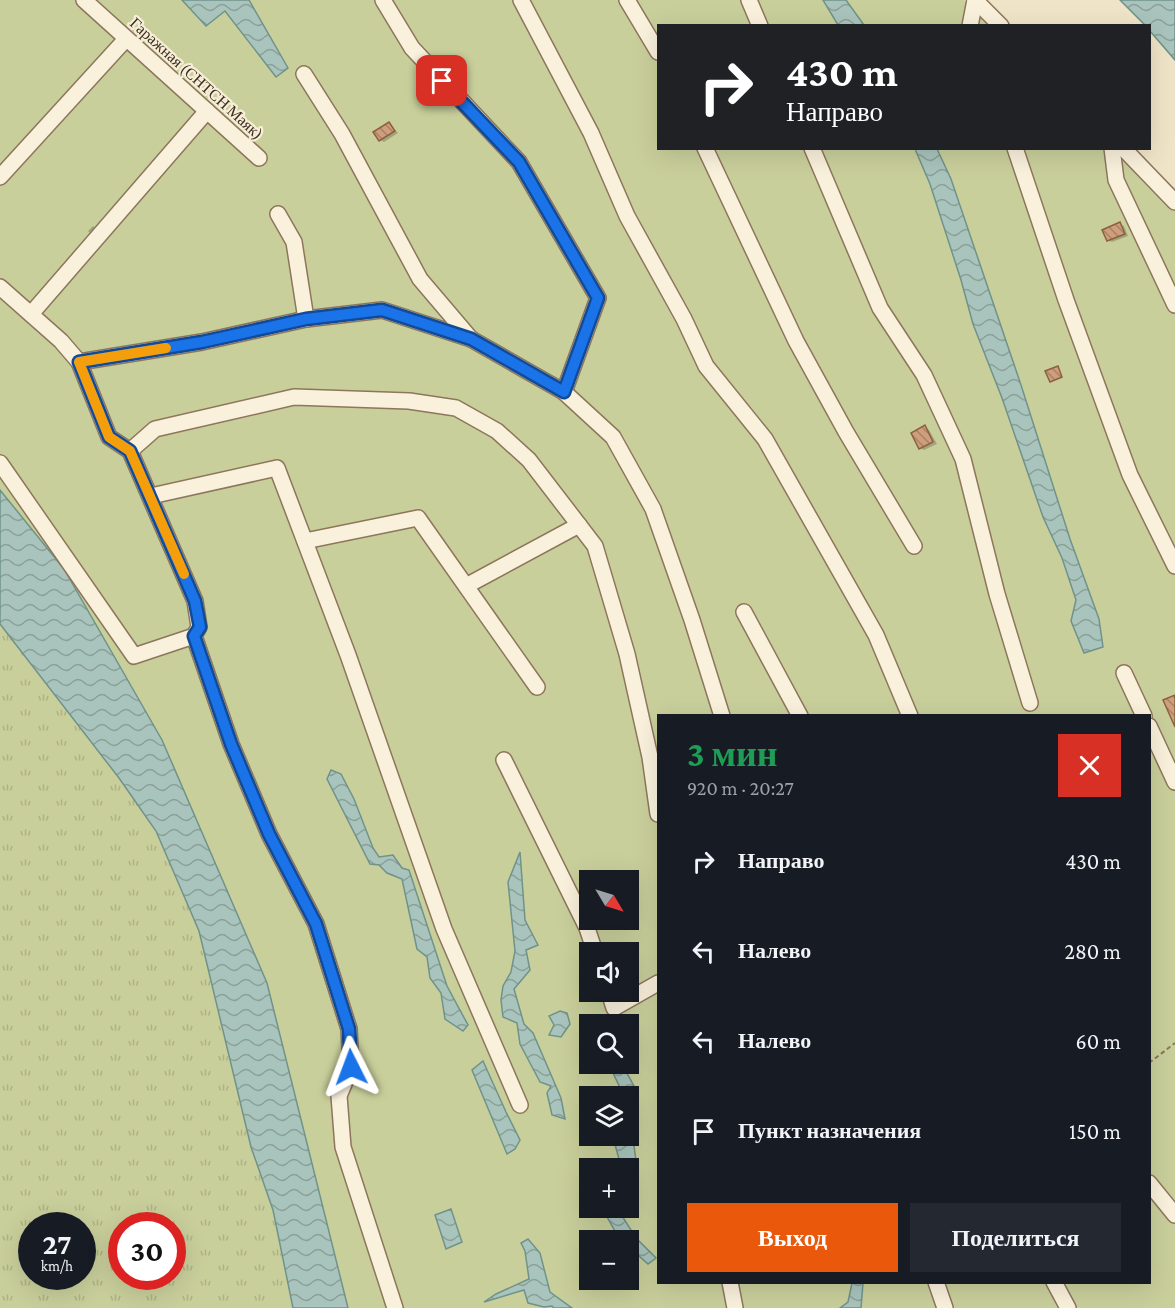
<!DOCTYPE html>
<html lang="ru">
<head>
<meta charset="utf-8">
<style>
  body { margin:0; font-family:"Crimson Pro",serif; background:#242831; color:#f1f3f6; height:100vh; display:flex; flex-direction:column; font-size:22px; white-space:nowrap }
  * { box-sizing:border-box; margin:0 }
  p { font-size:20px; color:#9ea1a6 }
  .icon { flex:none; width:33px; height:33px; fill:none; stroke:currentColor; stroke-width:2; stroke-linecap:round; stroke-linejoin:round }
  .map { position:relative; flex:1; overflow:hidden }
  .drawer { position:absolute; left:657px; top:714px; width:494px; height:570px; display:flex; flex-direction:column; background:#171b24; border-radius:0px; box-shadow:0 6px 24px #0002 }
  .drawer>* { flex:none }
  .hud { position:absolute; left:657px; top:24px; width:494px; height:126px; border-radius:0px; box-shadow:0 6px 24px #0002; background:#202124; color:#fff; overflow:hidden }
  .needle { width:39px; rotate:128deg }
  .buttons { position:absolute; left:579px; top:870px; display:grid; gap:12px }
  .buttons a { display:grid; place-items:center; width:60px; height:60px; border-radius:0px; background:#171b24; box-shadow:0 6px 24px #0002; font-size:30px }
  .speed { position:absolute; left:18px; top:1212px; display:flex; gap:12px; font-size:30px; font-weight:700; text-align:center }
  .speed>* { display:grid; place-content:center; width:78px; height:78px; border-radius:50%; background:#171b24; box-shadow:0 6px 24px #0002; line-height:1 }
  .speed small { font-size:15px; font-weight:400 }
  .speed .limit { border:9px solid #d22; background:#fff; color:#111 }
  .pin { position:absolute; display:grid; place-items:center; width:51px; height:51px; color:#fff; margin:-26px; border-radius:12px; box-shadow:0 3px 9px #0006 }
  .me { position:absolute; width:66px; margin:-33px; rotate:357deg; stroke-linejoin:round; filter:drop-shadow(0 0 4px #0008) }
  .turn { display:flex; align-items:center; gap:21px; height:126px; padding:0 30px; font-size:27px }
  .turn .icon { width:78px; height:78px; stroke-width:2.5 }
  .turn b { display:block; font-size:42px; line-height:51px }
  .round { display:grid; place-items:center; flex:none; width:63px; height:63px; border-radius:0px; background:#242831 }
  .summary { display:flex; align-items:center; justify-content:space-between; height:102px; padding:0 30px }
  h1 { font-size:36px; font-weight:700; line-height:45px; color:#1e9e55 }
  .primary-button { display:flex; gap:12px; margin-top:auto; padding:12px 30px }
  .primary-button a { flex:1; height:69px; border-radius:0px; background:#ea580c; color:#fff; font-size:24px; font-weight:700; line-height:69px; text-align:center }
  .primary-button a+a { background:#242831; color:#f1f3f6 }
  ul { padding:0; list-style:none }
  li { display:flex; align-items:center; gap:18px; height:90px; padding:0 30px }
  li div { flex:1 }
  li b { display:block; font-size:22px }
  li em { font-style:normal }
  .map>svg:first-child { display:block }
  .grass { fill:url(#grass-tufts); fill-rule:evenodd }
  .garden { fill:#c9cf9b; fill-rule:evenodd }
  .water { fill:url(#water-waves); stroke:#6f938a; stroke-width:1.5 }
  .shadow { fill:#0003 }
  .building { fill:url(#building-back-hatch); stroke:#8d5f41; stroke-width:1.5 }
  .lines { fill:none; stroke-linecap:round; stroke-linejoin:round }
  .minor-casing { stroke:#8d765c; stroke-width:18 }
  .path { stroke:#8d765c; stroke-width:2; stroke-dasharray:4.5 3; stroke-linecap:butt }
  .minor { stroke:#faf1dc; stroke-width:15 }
  .route-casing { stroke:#114b97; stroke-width:15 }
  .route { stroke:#1a73e8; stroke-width:10 }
  .slow { stroke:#f59e0b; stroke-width:10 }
  .labels { text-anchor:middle; stroke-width:4.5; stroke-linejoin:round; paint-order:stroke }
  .street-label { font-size:16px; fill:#3d2e20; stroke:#f7eed8 }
</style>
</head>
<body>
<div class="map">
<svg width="1175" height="1308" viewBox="0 0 1175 1308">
  <defs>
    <pattern id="grass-tufts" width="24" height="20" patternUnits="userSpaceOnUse" patternTransform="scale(1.5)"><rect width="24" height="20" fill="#c9cf9b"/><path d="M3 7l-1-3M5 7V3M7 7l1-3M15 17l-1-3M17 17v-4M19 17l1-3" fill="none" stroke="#aeb285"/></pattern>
    <pattern id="water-waves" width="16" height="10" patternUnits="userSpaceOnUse" patternTransform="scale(1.5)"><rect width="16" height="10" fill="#a9c4bc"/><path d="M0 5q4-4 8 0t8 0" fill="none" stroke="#8ba098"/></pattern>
    <pattern id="building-back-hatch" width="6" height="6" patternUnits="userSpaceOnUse" patternTransform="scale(1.5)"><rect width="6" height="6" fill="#cf9f7d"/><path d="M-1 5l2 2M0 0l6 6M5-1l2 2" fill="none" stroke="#a98266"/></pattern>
  </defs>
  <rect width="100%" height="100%" fill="#f0e4c8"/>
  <path class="grass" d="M0 624 119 778 156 831 199 931 251 1147 273 1210 293 1308H0ZM32 1226H82V1276H32ZM122 1226H172V1276H122Z"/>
  <path class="garden" d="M0 0H964L991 25 658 26V148L1116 149 1175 207V1308H348L267 983 162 740 64 569 0 490ZM658 716H1149V1282H658ZM590 880H628V920H590ZM590 952H628V992H590ZM590 1024H628V1064H590ZM590 1096H628V1136H590ZM590 1168H628V1208H590ZM590 1240H628V1280H590Z"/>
  <g class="water">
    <polygon points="182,0 249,0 288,68 276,77 225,11 206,26"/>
    <polygon points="823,0 846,0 864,25 838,25"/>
    <polygon points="1120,0 1175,0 1175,60 1149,30 1149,26 1145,25"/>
    <polygon points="915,149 937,149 951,179 1021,385 1070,539 1099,619 1103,647 1084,653 1071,621 1076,600 1062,558 1043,517 1002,398 973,324 961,280 930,184"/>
    <polygon points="0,490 64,569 162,740 267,983 348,1308 293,1308 273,1210 251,1147 199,931 156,831 119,778 0,624"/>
    <polygon points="331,770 341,774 354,799 373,848 379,857 393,855 402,868 409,870 447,986 468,1025 463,1031 445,1019 441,993 430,978 427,957 417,949 402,879 387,873 379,865 370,864 327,779"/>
    <polygon points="520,852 525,920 538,945 526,950 530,970 514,989 524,1024 533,1033 561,1098 565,1119 552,1115 547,1093 551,1086 540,1082 520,1044 517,1023 503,1017 501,1000 503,986 511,972 515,951 508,882"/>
    <polygon points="560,1011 567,1013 570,1024 561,1037 549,1035 554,1025 549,1016"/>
    <polygon points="483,1061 506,1112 520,1140 515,1149 507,1154 472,1070"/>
    <path d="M594 1064H625L621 1067C630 1074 631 1083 638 1093L629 1109 637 1168 620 1163 613 1137 628 1136V1096H624L612 1071 594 1068Z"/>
    <polygon points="602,1208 617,1208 636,1238 656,1258 648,1264 629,1247 628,1240 620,1240"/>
    <polygon points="451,1209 462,1242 446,1249 435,1215"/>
    <polygon points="528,1239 540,1253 550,1292 572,1308 554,1308 552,1306 544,1307 528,1303 524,1290 484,1302 496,1294 529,1279 525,1251 521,1243"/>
    <polygon points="852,1283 863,1283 861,1308 840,1308 848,1302"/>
  </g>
  <g class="shadow">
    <polygon points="389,124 398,133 384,142 380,140"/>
    <polygon points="1120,224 1124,226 1128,236 1112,242 1108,240"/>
    <polygon points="93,226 95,228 90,233 88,231"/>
    <polygon points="925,427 929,430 937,444 924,450 920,448"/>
  </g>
  <g class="building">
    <polygon points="389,122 395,131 379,141 373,132"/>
    <polygon points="1120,222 1125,234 1107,241 1102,230"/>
    <polygon points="1058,366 1062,377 1050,382 1045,371"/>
    <polygon points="925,425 933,442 919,449 911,433"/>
    <polygon points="1175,695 1175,727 1163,700"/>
  </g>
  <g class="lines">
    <defs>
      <g id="minor">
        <polyline points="84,0 259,158"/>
        <polyline points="383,0 412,48 519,162 598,298 564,392"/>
        <polyline points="521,0 591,133 627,216 684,319 706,366 765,439 876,635 910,716"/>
        <polyline points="627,0 658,52"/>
        <polyline points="749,0 760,26"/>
        <polyline points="975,0 1001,26"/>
        <polyline points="970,26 975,0"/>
        <polyline points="304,74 342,134 420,279 471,339"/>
        <polyline points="705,148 796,341 846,432 914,546"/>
        <polyline points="812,148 880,308 924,375 963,459 997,594 1030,703"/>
        <polyline points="1015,148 1066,300 1130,475 1175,566"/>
        <polyline points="1112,148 1116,180 1175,305"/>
        <polyline points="1123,148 1175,202"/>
        <polyline points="0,177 126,39"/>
        <polyline points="278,214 294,242 306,319"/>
        <polyline points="0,287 61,341 79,362 109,437 130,451 195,601 199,627 194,636 231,744 269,834 316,924 349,1029 351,1067 339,1096 343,1147 395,1308"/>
        <polyline points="31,314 207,111"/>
        <polyline points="79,362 202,342 306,319 382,310 471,339 564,392 613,437 653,509 692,620 722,716"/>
        <polyline points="130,451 155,429 294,397 409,401 456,408 497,431 529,460 595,546 627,654 650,757 658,814"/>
        <polyline points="0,463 134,656 194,636"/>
        <polyline points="151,496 277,468 348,655 444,929 520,1105"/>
        <polyline points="305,541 418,518 537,687"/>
        <polyline points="466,586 579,525"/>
        <polyline points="744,612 800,716"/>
        <polyline points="1124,673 1144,716"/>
        <polyline points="1149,726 1175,782"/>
        <polyline points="504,760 587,928 595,952"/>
        <polyline points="609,992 614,1008 658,983"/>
        <polyline points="1149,1183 1175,1215"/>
        <polyline points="730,1282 735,1308"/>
        <polyline points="936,1282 945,1308"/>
        <polyline points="1054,1282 1068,1308"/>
      </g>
    </defs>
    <use href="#minor" class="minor-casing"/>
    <polyline class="path" points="1149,1063 1175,1043"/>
    <use href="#minor" class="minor"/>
  </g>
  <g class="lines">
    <defs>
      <polyline id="route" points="351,1067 349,1029 316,924 269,834 231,744 194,636 200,627 195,601 130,451 109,437 79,362 202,342 306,319 382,310 471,339 564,392 598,298 519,162 442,81"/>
    </defs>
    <use href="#route" class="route-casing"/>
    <use href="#route" class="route"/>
    <polyline class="slow" points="166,348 79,362 109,437 130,451 184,574"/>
  </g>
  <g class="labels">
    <g class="street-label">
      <text transform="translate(197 78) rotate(42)" y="6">Гаражная (СНТСН Маяк)</text>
    </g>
  </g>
</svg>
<div class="buttons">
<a><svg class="needle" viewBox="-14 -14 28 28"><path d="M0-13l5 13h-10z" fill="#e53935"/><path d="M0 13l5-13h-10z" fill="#9ea1a6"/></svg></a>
<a><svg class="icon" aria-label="sound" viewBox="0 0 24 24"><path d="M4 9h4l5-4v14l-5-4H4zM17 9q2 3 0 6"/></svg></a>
<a><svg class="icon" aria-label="search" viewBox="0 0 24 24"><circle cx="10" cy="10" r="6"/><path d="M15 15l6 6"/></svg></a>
<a><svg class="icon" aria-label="layers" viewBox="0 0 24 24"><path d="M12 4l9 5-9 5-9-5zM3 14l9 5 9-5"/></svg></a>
<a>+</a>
<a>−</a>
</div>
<div class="speed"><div>27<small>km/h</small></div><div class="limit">30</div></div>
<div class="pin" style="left:442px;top:81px;background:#d93025"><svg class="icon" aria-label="arrive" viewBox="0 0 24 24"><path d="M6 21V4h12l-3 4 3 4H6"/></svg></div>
<svg class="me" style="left:351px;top:1067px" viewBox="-20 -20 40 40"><path d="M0-17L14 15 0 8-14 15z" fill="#1a73e8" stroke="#fff" stroke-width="4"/></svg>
<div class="hud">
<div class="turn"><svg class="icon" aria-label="right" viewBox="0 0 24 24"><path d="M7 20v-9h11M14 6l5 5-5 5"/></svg><div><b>430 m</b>Направо</div></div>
</div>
<section class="drawer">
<div class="summary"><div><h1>3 мин</h1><p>920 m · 20:27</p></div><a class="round" style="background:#d93025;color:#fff"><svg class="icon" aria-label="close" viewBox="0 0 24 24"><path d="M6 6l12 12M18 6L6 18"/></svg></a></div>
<ul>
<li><svg class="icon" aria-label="right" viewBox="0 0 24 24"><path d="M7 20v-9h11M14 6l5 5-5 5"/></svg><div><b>Направо</b></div><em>430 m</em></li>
<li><svg class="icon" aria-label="left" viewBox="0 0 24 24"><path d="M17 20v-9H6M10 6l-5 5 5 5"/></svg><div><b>Налево</b></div><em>280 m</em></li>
<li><svg class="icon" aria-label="left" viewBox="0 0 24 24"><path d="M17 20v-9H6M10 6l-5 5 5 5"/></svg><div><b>Налево</b></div><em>60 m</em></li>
<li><svg class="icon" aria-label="arrive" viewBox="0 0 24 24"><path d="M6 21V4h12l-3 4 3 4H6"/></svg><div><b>Пункт назначения</b></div><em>150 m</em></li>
</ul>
<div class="primary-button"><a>Выход</a><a>Поделиться</a></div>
</section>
</div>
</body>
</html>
